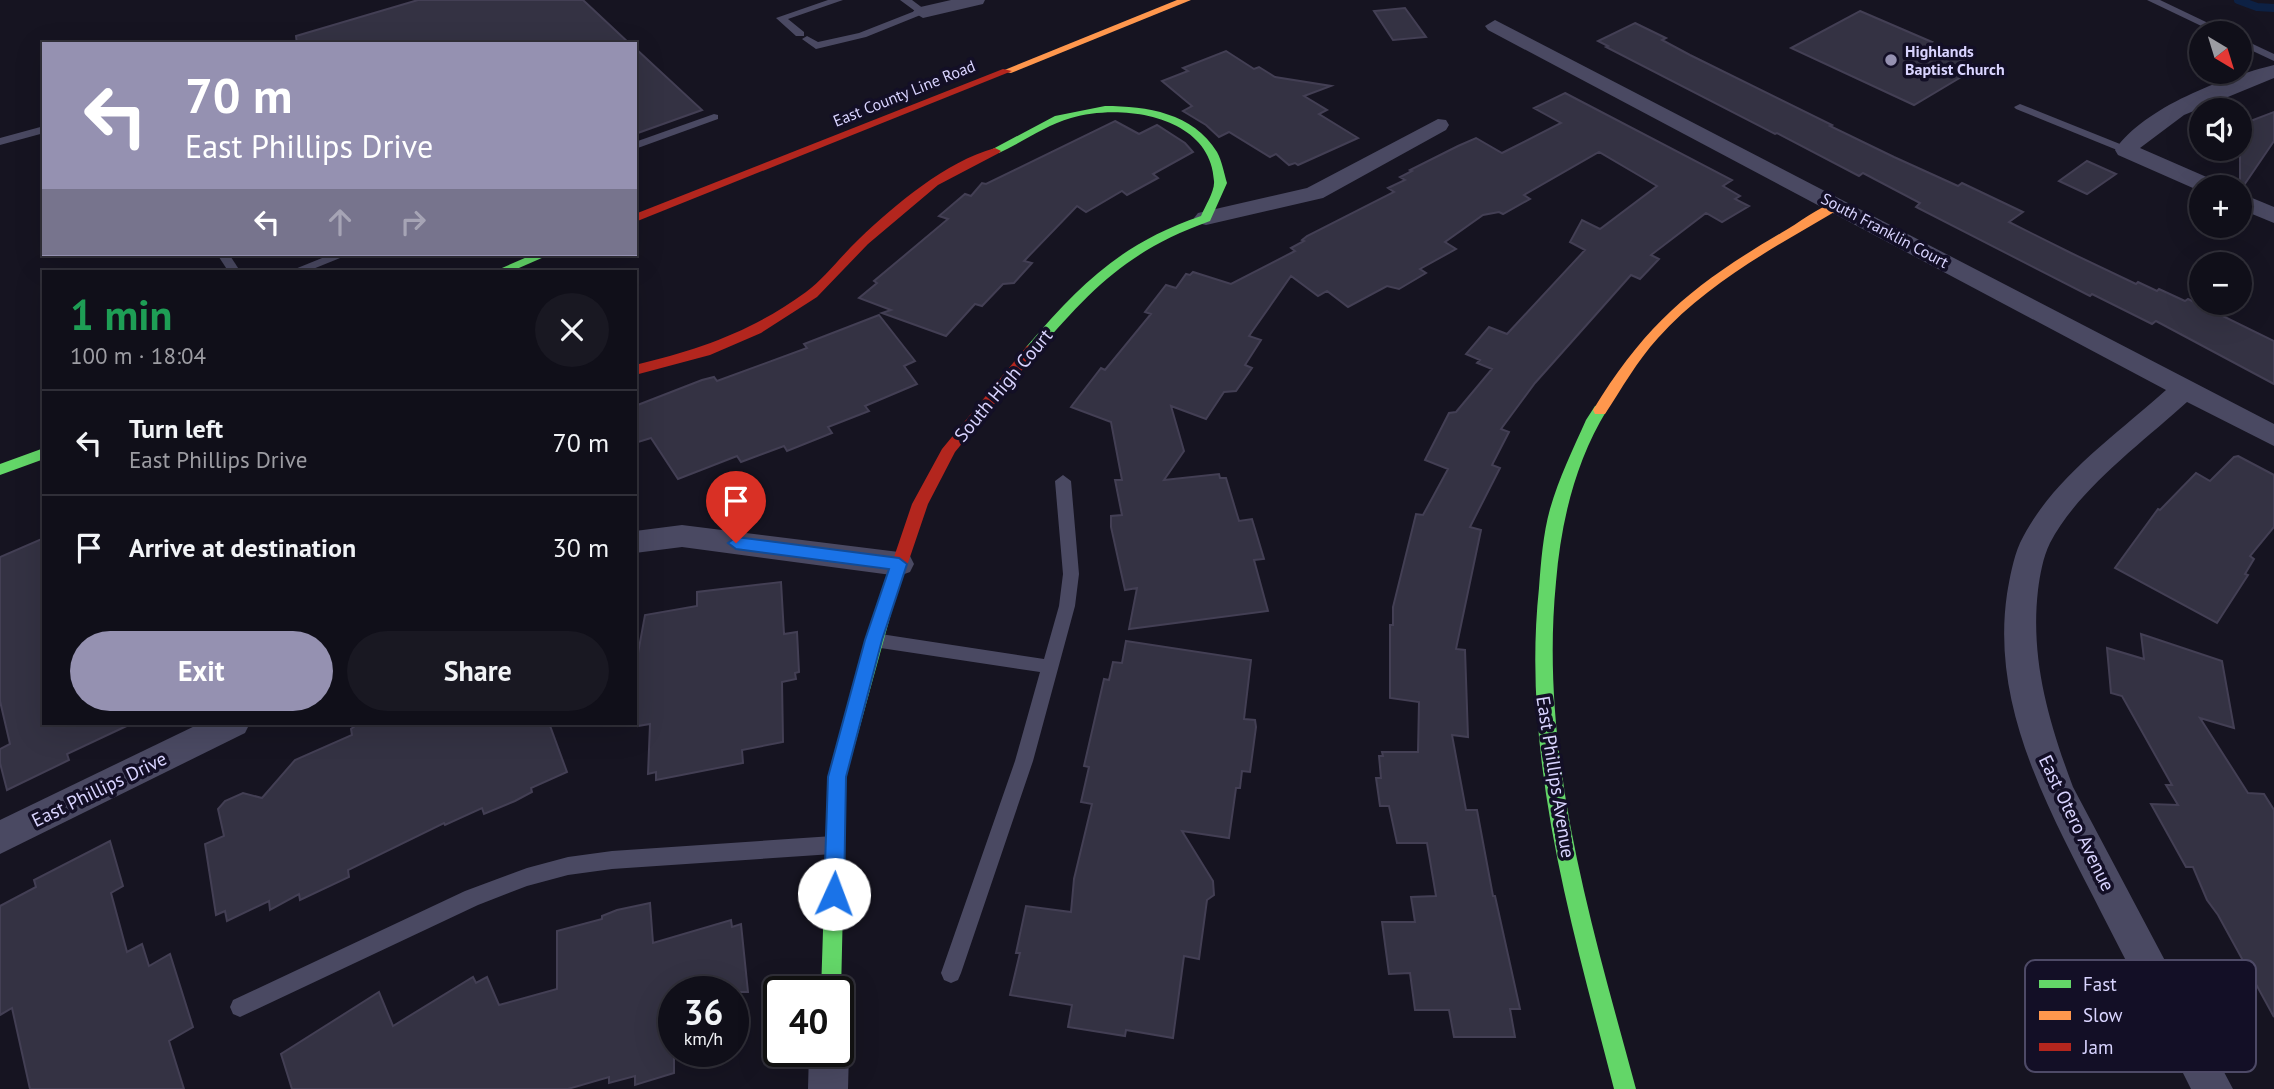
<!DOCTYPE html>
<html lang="en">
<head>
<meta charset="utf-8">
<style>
  body { margin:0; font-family:"PT Sans",sans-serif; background:#191822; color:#f1f3f6; height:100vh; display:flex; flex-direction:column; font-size:26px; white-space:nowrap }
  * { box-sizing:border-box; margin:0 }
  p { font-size:23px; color:#9c9ca2 }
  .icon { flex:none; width:38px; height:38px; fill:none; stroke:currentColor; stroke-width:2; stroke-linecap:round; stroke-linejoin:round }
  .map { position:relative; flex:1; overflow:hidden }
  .details { position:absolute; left:42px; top:270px; width:595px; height:455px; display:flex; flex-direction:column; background:#100f19; border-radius:0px; box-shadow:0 7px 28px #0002,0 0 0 2px #302f38 }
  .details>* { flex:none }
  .top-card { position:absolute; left:42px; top:42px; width:595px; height:214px; border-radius:0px; box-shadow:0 7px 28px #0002,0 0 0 2px #302f38; background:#9591b1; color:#fff; overflow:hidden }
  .needle { width:46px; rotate:142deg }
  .buttons { position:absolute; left:2189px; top:21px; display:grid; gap:14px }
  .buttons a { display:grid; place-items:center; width:63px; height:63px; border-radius:50%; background:#100f19; box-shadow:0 7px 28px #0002,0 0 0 2px #302f38; font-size:35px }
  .speed { position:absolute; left:658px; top:976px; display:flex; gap:14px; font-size:35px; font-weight:700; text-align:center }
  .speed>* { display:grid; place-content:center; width:91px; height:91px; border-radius:50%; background:#100f19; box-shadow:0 7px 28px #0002,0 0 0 2px #302f38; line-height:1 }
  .speed small { font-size:18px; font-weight:400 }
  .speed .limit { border:4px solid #111; border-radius:10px; background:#fff; color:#111 }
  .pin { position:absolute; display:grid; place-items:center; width:60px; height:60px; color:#fff; margin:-72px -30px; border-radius:50% 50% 50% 0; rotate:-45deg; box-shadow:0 0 7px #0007 }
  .pin .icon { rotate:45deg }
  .me { position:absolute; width:77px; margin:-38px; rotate:2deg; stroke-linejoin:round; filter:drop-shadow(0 0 5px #0008) }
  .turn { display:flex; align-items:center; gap:24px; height:147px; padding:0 28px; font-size:32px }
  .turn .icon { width:91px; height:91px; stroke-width:2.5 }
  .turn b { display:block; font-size:49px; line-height:60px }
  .lanes { display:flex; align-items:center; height:66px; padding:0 28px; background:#0003; justify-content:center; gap:35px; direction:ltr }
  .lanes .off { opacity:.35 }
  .round { display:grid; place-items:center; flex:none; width:74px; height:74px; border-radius:37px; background:#191822 }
  .summary { display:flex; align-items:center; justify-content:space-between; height:119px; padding:0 28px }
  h1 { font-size:42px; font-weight:800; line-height:52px; color:#1e9e55 }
  .cta { display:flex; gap:14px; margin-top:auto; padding:14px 28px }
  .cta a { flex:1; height:80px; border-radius:42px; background:#9591b1; color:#fff; font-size:28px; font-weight:800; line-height:80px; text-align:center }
  .cta a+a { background:#191822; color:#f1f3f6 }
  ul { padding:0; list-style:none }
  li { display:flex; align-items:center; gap:21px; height:105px; padding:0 28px; border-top:2px solid #302f38 }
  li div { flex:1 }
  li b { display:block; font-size:26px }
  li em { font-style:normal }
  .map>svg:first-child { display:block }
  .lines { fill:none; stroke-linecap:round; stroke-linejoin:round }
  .stream { stroke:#0d2144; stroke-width:8 }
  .building { fill:#343243; stroke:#433f54; stroke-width:2 }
  .lane { fill:#4a4962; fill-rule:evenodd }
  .street { fill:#4a4962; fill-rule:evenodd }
  .fast { fill:#63d668; fill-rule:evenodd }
  .slow { fill:#ff974d; fill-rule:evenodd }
  .jam { fill:#b3261e; fill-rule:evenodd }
  .route { fill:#1a73e8; stroke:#114b97; stroke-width:2 }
  .poi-dot { fill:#9591b1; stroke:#130f26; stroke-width:2.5 }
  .labels { text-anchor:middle; stroke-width:7; stroke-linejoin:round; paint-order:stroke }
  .far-poi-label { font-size:16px; font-weight:bold; fill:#d9d4ff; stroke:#130f26; text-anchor:start }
  .far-street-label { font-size:16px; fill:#d9d4ff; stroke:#130f26 }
  .street-label { font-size:19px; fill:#d9d4ff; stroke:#130f26 }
  .key { fill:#130f26; stroke:#4e4a67; stroke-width:2 }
  .key-label { font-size:19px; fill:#d9d4ff }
</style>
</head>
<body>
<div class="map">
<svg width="2274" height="1089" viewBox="0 0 2274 1089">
  <rect width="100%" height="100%" fill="#161421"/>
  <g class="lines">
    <polyline class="stream" points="2238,0 2257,7 2274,8"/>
  </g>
  <g class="building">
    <polygon points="418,0 583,0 630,44 297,44 296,36"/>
    <polygon points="1405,8 1426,37 1393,40 1374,11"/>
    <polygon points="1860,11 1932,42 1927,45 1978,67 1914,105 1791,48"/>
    <polygon points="1635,23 1666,38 1662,40 1690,55 1832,125 1830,126 1894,157 1958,186 1962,183 2023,212 2009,222 2071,253 2136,284 2138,282 2157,291 2159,289 2185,301 2188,299 2274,341 2274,384 2156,321 2152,324 2092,294 2090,296 1916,207 1920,203 1863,173 1859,176 1777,133 1775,134 1606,47 1608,46 1598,41"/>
    <polygon points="635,48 702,110 635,134"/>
    <polygon points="1226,51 1254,69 1259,67 1275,77 1331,86 1304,96 1327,110 1319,114 1358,138 1298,165 1295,163 1289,165 1276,154 1270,157 1229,132 1219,137 1206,125 1183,111 1192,106 1162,81 1188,71 1183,68"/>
    <polygon points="1565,93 1732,180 1723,186 1740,196 1735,199 1749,206 1722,222 1706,213 1651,255 1659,259 1640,279 1631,275 1535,383 1501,429 1509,432 1492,465 1500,468 1470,527 1481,530 1456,649 1465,650 1468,737 1452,735 1466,810 1477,810 1493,896 1495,896 1520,1009 1510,1009 1515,1037 1454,1037 1449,1010 1415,1010 1410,973 1389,974 1382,922 1415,922 1411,897 1436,896 1427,843 1397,843 1389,806 1380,806 1376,778 1381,778 1379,756 1383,756 1382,752 1418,752 1419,702 1390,698 1390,625 1393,625 1393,607 1416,514 1423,515 1448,469 1425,460 1449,413 1456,412 1492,369 1477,363 1480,360 1466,354 1489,327 1507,334 1585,250 1570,242 1582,220 1600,229 1657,186 1599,152 1524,195 1530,199 1503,214 1499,212 1483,215 1445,242 1456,249 1420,269 1426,273 1399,289 1387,286 1348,307 1327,291 1318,296 1291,276 1249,336 1261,340 1245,365 1252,368 1236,391 1224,392 1206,419 1171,406 1184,451 1164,480 1219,474 1220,478 1226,478 1239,521 1252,519 1264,559 1254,560 1268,611 1129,629 1137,588 1125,590 1111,527 1111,516 1122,515 1115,480 1122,480 1111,422 1071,407 1101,368 1105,370 1151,314 1145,312 1166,285 1176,288 1186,274 1190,275 1193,272 1231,284 1295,251 1291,248 1304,241 1302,240 1307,236 1394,192 1388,188 1405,180 1400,177 1412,171 1410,170 1458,146 1476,138 1502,153 1561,123 1534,108"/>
    <polygon points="2274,112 2274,141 2240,191 2240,125"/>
    <polygon points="1115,121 1139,134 1157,125 1185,143 1193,152 1153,174 1158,178 1127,195 1122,191 1086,212 1077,206 1024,261 1032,263 1014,283 1003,284 982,306 975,304 946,336 882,313 891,310 859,298 877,283 874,281 948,219 939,216 965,194 971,196 982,183 986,184"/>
    <polygon points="2087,161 2116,174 2087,194 2059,181"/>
    <polygon points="879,315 915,361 904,366 917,384 865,406 869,411 828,427 832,433 787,451 784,446 741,462 737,456 678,479 651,438 635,443 635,406 702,380 714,377 717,381 807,348 804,344"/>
    <polygon points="2238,456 2274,475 2274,527 2250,556 2254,559 2245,574 2248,575 2217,623 2115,568 2158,509 2160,510 2196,473 2210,481 2234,457"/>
    <polygon points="44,538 44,723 133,723 67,754 69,760 7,790 0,763 0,749 10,744 0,701 0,557"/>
    <polygon points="781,582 784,634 797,632 799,672 795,673 796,679 782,682 783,742 742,750 743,763 656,780 656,772 648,774 650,724 638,726 638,653 645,615 697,606 697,592"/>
    <polygon points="2141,634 2222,661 2234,728 2200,718 2248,793 2264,794 2274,810 2274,1017 2218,915 2207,900 2193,867 2186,867 2151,804 2178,805 2166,785 2172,785 2122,696 2111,693 2107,648 2144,659"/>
    <polygon points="1126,641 1251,660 1244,719 1255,720 1256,727 1250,772 1242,771 1240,788 1236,788 1229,838 1182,831 1213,881 1214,895 1207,900 1199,959 1184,956 1173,1038 1126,1030 1125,1036 1068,1027 1072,1005 1010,995 1020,953 1016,953 1026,906 1071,912 1074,879 1092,804 1081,802 1089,767 1084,766 1104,679 1109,680 1113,662 1122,663"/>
    <polygon points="359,723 549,723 567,772 531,788 532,792 515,801 484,814 482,808 445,825 444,823 348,870 349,877 300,900 299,894 270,910 269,901 227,921 225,911 216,915 205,844 224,836 218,809 225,801 243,793 262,798 295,760 352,735 351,729"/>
    <polygon points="110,841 123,886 111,893 127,952 142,944 149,966 170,954 193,1027 169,1041 184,1089 30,1089 12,1008 0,1015 0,906 36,887 34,880"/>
    <polygon points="650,903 653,943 731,920 732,927 741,924 748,992 674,992 674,1073 635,1085 635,1076 609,1083 609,1077 568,1089 292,1089 281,1054 379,992 393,1026 473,977 476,983 487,977 499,1005 557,989 557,931 602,919 602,916 617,910"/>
  </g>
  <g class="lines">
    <g class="lane">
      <polygon points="828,0 843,0 788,19 804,32 804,36 796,36 776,18"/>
      <polygon points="900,0 912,0 928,12 866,37 816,49 802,39 807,36 818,42 859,33 915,11"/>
      <polygon points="2147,0 2160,0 2229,33 2216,33"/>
      <polygon points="2240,38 2274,54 2274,61 2240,45"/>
      <polygon points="2020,104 2130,148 2132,150 2130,152 2122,152 2016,109 2014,107"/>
      <polygon points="714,114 718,115 718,119 635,149 635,142"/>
      <polygon points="44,126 44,133 0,145 0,138"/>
      <polygon points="217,254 229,254 240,271 228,271"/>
      <polygon points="332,254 350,254 308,271 290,271"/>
      <polygon points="1063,475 1071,481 1079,574 1075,606 1033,761 961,973 958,980 951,983 944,980 941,973 1015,761 1040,672 874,647 868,645 866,640 868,635 874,633 1044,659 1059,606 1063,574 1055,481"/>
      <polygon points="833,836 840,839 842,845 840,851 833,854 612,869 568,875 527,886 478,905 240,1017 233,1014 230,1007 233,1000 465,891 527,868 568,857 612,851"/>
    </g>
    <g class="street">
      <polygon points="951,0 985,0 983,4 923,18 913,12 916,8"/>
      <path d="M1495 20 2274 424V446L2187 402C2142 443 2078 489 2050 543 2043 557 2040 575 2038 590 2030 659 2049 723 2073 787L2233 1089H2191C2162 1031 2132 972 2102 914 2052 815 1990 710 2007 594 2010 577 2013 559 2020 543 2050 480 2115 436 2166 390L1488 30 1485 26Z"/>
      <path d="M2274 65V78L2184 115 2140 148 2218 182 2221 187H2202V192L2118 155 2115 150C2144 107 2225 77 2274 65Z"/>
      <polygon points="1438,119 1446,120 1449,125 1446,130 1323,198 1206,225 1198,223 1194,218 1198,213 1307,188"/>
      <polygon points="2240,193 2274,207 2274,223 2240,209"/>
      <polygon points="682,525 899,552 910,556 914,564 910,572 899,576 682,547 635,553 635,531"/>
      <polygon points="201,723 250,723 245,733 0,854 0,820"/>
      <polygon points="838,1036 843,1038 849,1052 848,1089 808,1089 809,1052 838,1052"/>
    </g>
    <g class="fast">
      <path d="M1105 106C1147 106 1193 113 1217 152 1222 161 1224 173 1227 183L1210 221C1129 250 1092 288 1037 352H1027L1025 349 1027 346C1082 283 1120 244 1201 216 1205 206 1215 191 1214 181 1211 115 1121 103 1071 118 1046 125 1023 142 999 153H991L989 151 1055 116Z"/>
      <polygon points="534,254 551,254 512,271 495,271"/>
      <path d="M1600 405 1607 410C1575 462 1561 522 1556 582 1539 755 1591 923 1636 1089H1614C1572 926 1521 758 1539 588 1541 562 1543 534 1550 509 1559 478 1573 449 1586 420L1595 406Z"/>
      <polygon points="44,448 44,459 0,475 0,464"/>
      <polygon points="884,603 890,605 892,610 846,777 841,992 838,999 838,992 821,992 828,777 876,610 878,605"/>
    </g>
    <g class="slow">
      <polygon points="1177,0 1191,0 1011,73 1002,71"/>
      <path d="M1837 201 1841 202V208C1777 246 1708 282 1658 338 1637 361 1622 388 1605 414H1595L1593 410C1646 323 1694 284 1781 233 1799 223 1818 207 1837 201Z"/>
    </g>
    <g class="jam">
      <polygon points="1003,69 1012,71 635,222 635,214"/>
      <path d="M995 148 1001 151 999 153 938 185 868 244 817 297 761 333 710 355 635 375V365C700 349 751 332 806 292 825 278 841 256 859 239 896 204 945 162 995 148Z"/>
      <polygon points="1032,344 1039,349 1037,352 955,452 928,504 892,610 890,615 878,615 876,610 912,504 942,449 1027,346"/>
    </g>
  </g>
  <polygon class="route" points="736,537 899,558 907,564 882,640 846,777 844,894 841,900 834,903 827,900 824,894 828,777 865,640 889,569 736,549 728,543"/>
  <circle class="poi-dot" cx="1891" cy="60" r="7"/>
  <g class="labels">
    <g class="far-poi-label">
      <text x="1905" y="57">Highlands<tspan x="1905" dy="18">Baptist Church</tspan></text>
    </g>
    <g class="far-street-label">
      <text transform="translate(904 93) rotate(-22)" y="6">East County Line Road</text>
      <text transform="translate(1885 230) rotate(28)" y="6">South Franklin Court</text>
    </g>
    <g class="street-label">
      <text transform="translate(1003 385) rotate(-50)" y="7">South High Court</text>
      <text transform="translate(1556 777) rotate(81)" y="7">East Phillips Avenue</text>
      <text transform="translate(99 789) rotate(-26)" y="7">East Phillips Drive</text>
      <text transform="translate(2077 823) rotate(64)" y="7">East Otero Avenue</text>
    </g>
  </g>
  <rect x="2025" y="960" width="231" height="112" rx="10" class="key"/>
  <rect x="2039" y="980" width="32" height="8" fill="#63d668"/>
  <rect x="2039" y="1011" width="32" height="9" fill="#ff974d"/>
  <rect x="2039" y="1043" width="32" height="8" fill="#b3261e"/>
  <g class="key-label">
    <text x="2083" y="991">Fast</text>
    <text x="2083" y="1022">Slow</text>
    <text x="2083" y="1054">Jam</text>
  </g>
</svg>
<div class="buttons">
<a><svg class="needle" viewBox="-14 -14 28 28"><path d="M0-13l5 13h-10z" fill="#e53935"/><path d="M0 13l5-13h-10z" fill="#9c9ca2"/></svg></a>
<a><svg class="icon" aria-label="sound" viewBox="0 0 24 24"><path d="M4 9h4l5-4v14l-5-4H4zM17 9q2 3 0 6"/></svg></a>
<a>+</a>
<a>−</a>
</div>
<div class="speed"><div>36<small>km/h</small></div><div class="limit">40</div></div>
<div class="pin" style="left:736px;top:543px;background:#d93025"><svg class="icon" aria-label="arrive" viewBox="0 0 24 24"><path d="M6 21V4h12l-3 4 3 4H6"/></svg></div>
<svg class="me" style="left:834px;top:894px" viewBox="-20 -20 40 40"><circle r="19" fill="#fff"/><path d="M0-13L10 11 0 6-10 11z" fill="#1a73e8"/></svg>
<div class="top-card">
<div class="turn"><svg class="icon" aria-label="left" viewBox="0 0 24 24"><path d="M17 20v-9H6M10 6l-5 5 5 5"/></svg><div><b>70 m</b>East Phillips Drive</div></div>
<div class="lanes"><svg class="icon" aria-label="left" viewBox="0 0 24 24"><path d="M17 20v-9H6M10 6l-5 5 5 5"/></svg><svg class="icon off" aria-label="ahead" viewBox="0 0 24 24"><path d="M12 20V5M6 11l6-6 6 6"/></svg><svg class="icon off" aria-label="right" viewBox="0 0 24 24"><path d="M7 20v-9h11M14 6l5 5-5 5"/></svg></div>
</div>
<section class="details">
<div class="summary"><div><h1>1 min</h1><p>100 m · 18:04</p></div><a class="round"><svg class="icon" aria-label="close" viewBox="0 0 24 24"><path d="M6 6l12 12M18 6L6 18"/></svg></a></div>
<ul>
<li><svg class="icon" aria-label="left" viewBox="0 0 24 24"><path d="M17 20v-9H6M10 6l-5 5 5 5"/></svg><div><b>Turn left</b><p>East Phillips Drive</p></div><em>70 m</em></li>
<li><svg class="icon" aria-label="arrive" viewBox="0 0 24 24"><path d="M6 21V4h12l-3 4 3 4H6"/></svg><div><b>Arrive at destination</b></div><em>30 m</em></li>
</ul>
<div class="cta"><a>Exit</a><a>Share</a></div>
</section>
</div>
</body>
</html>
